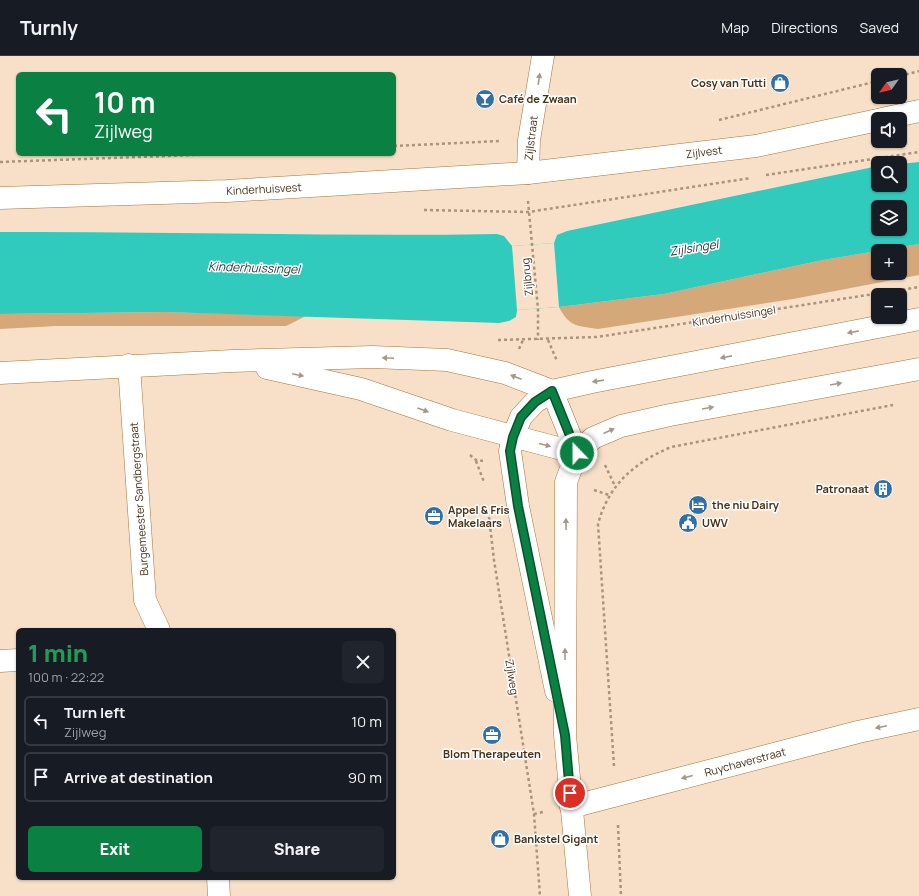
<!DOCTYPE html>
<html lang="en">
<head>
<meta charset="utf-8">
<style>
  body { margin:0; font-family:Manrope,sans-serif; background:#20242c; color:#f1f3f6; height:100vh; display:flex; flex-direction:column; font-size:15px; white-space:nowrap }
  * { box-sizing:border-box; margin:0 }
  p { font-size:13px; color:#9ea1a6 }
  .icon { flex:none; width:22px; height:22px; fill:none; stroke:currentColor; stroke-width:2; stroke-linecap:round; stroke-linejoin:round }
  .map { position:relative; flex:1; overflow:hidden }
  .drawer { position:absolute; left:16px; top:572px; width:380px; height:252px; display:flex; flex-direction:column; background:#171b24; border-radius:6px; box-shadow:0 1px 3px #0004 }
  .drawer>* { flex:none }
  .top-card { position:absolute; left:16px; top:16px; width:380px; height:84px; border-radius:6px; box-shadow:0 1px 3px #0004; background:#0b8043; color:#fff; overflow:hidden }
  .needle { width:26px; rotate:236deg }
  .buttons { position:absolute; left:871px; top:12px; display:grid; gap:8px }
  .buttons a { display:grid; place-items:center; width:36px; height:36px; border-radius:6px; background:#171b24; box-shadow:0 1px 3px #0004; font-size:20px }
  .pin { position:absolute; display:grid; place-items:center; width:34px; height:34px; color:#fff; margin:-17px; border:2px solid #fff; border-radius:50%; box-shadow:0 1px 4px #0007 }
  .me { position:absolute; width:44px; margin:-22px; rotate:338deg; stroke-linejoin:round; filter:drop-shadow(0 0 3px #0008) }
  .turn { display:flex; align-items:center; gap:14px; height:84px; padding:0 12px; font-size:18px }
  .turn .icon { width:52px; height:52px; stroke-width:2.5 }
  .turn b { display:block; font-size:28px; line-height:34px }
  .round { display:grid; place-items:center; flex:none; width:42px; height:42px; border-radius:6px; background:#20242c }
  .head { display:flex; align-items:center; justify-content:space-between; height:68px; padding:0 12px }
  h1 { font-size:24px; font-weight:800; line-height:30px; color:#1e9e55 }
  .cta { display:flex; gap:8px; margin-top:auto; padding:8px 12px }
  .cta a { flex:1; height:46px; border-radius:6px; background:#0b8043; color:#fff; font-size:16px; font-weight:800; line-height:46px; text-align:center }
  .cta a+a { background:#20242c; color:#f1f3f6 }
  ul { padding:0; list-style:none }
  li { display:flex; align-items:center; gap:12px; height:50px; margin:0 8px 6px; padding:0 4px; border:2px solid #363941; border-radius:6px }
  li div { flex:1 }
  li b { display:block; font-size:15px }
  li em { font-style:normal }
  header { display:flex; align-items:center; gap:24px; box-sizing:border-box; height:56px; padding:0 20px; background:#171b24; border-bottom:1px solid #363941 }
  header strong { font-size:19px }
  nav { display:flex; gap:22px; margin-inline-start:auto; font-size:14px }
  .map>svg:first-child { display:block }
  .green { fill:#d5a87a; fill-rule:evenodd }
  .water { fill:#31cbbe; fill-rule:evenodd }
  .pier { fill:#f8e0c8 }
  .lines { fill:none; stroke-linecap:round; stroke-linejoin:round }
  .street-casing { stroke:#ab7335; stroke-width:23 }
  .secondary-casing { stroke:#ab7335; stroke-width:23 }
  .path { stroke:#ab937b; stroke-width:2.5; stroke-dasharray:3 3; stroke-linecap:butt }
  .street { stroke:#fff; stroke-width:22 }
  .secondary { stroke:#fff; stroke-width:22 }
  .oneway { fill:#a4988a }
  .route-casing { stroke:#07532c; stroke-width:10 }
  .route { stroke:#0b8043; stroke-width:7 }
  .labels { text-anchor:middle; stroke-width:3; stroke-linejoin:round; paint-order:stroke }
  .poi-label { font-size:11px; font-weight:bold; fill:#483016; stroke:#fff; text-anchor:start }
  .street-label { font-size:11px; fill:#483016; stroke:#fff }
  .water-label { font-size:12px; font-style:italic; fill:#1a3330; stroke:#fff }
</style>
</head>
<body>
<header>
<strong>Turnly</strong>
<nav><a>Map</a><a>Directions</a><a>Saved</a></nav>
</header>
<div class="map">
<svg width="919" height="840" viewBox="0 0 919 840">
  <rect width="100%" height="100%" fill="#f8e0c8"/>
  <g class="green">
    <path d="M919 188V219L793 243 598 273C578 270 569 271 559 251L664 238 823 204ZM878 195H900V217H878Z"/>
    <polygon points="166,256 306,260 286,270 56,270 0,273 0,258"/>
  </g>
  <path class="water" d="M919 106V188L823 204 664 238 559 251 517 254 516 261 509 265 499 267 166 256 0 258V176C166 175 332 181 497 178L504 180 512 190 554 187 557 179 567 175 878 110V129H900V108ZM878 151H900V173H878Z"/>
  <polygon class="pier" points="554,187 559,251 517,254 512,190"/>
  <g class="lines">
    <defs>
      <g id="street">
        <polyline points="528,117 529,84 543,0"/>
        <polyline points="129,309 145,544 159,574"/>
        <polyline points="0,605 18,604"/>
        <polyline points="571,751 858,676 919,663"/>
        <polyline points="218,822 219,840"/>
      </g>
      <g id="secondary">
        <polyline points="882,63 919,55"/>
        <polyline points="0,142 227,135 528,117 756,90 878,64"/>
        <polyline points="267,312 361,333 452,364 577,397"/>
        <polyline points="0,317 232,305 373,301 447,304 505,317 552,335 577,397"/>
        <polyline points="556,635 518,450 510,395 513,381 521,361 535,346 552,335 592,326 919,263"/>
        <polyline points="580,840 565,679 566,426 577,397 593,382 621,370 670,359 919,313"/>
      </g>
    </defs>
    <use href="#street" class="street-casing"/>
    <use href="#secondary" class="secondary-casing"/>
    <g class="path">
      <polyline points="900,20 919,15"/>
      <polyline points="719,64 878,25"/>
      <polyline points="394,90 500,85"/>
      <polyline points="0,106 223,98"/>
      <polyline points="766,119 919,96"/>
      <polyline points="528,145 538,253 538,284"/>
      <polyline points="424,154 528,156 751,122"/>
      <polyline points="498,284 597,281 919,231"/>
      <polyline points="548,284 557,305"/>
      <polyline points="519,293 523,284"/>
      <polyline points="470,399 476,404 483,405"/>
      <polyline points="476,405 484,426"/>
      <polyline points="605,409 615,430"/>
      <polyline points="594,434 609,439"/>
      <polyline points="489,461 494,504 534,758 540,840"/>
      <path d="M614 710 598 468C609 428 634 407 671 391L893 349"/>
      <polyline points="534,758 543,756"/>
      <polyline points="618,769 621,840"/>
    </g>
    <use href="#street" class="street"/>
    <use href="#secondary" class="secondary"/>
  </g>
  <defs><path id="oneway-solid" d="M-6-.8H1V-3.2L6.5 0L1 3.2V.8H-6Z"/></defs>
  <g class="oneway">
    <use href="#oneway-solid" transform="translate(539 23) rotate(-82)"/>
    <use href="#oneway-solid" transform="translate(853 276) rotate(169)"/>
    <use href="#oneway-solid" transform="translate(726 301) rotate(169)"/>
    <use href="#oneway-solid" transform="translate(388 302) rotate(-178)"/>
    <use href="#oneway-solid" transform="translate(298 319) rotate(12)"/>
    <use href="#oneway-solid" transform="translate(516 321) rotate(-159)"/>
    <use href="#oneway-solid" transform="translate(598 325) rotate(172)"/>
    <use href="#oneway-solid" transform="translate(836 328) rotate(-10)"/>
    <use href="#oneway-solid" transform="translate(708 352) rotate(-10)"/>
    <use href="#oneway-solid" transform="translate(423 354) rotate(20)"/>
    <use href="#oneway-solid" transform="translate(609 375) rotate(-24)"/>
    <use href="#oneway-solid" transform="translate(545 389) rotate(14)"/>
    <use href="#oneway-solid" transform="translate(566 468) rotate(-91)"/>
    <use href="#oneway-solid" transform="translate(565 598) rotate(-90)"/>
    <use href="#oneway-solid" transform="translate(881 671) rotate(168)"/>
    <use href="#oneway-solid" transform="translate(687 721) rotate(165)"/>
  </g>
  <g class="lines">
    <defs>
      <polyline id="route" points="570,737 565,679 518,450 510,395 513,381 521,361 535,346 552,335 577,397"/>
    </defs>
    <use href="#route" class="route-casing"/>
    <use href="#route" class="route"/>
  </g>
  <defs>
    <symbol id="shop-disc" viewBox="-11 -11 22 22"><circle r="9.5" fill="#2f71a7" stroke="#fff"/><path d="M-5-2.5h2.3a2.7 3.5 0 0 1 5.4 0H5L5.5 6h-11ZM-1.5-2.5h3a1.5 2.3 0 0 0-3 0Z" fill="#fff"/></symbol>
    <symbol id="bar-disc" viewBox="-11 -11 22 22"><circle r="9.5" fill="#2f71a7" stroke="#fff"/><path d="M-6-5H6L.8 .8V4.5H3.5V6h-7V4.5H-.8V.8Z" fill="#fff"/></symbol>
    <symbol id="building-disc" viewBox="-11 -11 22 22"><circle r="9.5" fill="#2f71a7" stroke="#fff"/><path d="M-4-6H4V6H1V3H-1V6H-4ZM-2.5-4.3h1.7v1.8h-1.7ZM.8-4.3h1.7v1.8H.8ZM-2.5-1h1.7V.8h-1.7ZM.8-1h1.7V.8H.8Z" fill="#fff"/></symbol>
    <symbol id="hotel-disc" viewBox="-11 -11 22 22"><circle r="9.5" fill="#2f71a7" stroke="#fff"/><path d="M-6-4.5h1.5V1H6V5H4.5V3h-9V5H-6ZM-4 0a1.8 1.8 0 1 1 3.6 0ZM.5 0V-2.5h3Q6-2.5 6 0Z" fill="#fff"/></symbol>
    <symbol id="office-disc" viewBox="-11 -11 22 22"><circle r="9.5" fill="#2f71a7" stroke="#fff"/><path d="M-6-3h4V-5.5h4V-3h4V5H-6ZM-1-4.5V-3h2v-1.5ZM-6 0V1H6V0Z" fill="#fff"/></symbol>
    <symbol id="civic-disc" viewBox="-11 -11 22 22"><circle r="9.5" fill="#2f71a7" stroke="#fff"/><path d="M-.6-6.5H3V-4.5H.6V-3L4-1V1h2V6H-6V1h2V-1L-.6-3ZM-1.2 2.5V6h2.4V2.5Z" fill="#fff"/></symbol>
  </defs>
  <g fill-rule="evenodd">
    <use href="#shop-disc" x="769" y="16" width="22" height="22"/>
    <use href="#bar-disc" x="474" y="32" width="22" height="22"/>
    <use href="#building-disc" x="872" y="422" width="22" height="22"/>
    <use href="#hotel-disc" x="687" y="438" width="22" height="22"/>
    <use href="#office-disc" x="423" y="449" width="22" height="22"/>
    <use href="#civic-disc" x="677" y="456" width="22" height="22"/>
    <use href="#office-disc" x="481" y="668" width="22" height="22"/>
    <use href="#shop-disc" x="489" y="772" width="22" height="22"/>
  </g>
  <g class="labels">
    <g class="poi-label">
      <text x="766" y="31" text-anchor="end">Cosy van Tutti</text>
      <text x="499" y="47">Café de Zwaan</text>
      <text x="869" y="437" text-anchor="end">Patronaat</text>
      <text x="712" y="453">the niu Dairy</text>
      <text x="448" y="458">Appel &amp; Fris<tspan x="448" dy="13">Makelaars</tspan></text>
      <text x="702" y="471">UWV</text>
      <text x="492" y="702" text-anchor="middle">Blom Therapeuten</text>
      <text x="514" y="787">Bankstel Gigant</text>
    </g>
    <g class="street-label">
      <text transform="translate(531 82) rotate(-83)" y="4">Zijlstraat</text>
      <text transform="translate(704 96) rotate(-7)" y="4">Zijlvest</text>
      <text transform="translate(264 133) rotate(-3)" y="4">Kinderhuisvest</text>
      <text transform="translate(527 221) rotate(-96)" y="4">Zijlbrug</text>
      <text transform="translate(734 260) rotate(-9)" y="4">Kinderhuissingel</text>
      <text transform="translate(139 443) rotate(-94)" y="4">Burgemeester Sandbergstraat</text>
      <text transform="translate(512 621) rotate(81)" y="4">Zijlweg</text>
      <text transform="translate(745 706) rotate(-15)" y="4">Ruychaverstraat</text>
    </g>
    <g class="water-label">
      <text transform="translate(694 192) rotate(-9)" y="4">Zijlsingel</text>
      <text transform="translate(254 212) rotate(2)" y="4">Kinderhuissingel</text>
    </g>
  </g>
</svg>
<div class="buttons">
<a><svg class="needle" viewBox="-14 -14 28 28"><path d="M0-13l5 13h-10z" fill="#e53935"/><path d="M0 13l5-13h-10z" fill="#9ea1a6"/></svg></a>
<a><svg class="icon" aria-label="sound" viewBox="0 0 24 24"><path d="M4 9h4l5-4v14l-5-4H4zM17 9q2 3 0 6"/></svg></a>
<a><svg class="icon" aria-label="search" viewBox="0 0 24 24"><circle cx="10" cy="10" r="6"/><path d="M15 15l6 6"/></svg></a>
<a><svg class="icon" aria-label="layers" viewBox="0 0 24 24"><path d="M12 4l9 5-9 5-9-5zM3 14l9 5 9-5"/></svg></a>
<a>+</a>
<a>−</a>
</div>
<div class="pin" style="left:570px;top:737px;background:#d93025"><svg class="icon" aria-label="arrive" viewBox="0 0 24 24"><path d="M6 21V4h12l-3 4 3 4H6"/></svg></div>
<svg class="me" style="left:577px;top:397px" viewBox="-20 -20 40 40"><circle r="17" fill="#0b8043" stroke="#fff" stroke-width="3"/><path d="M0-11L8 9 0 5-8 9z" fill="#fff"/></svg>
<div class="top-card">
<div class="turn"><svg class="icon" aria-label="left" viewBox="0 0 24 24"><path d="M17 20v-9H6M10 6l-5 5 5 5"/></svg><div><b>10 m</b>Zijlweg</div></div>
</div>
<section class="drawer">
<div class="head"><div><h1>1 min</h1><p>100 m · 22:22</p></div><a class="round"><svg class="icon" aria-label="close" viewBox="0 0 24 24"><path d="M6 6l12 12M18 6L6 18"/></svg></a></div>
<ul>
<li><svg class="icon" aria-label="left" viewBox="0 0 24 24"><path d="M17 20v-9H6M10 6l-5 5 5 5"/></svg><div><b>Turn left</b><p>Zijlweg</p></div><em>10 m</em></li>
<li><svg class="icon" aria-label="arrive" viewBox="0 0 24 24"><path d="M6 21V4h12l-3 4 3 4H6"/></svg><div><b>Arrive at destination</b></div><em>90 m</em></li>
</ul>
<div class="cta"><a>Exit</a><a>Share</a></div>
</section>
</div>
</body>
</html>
